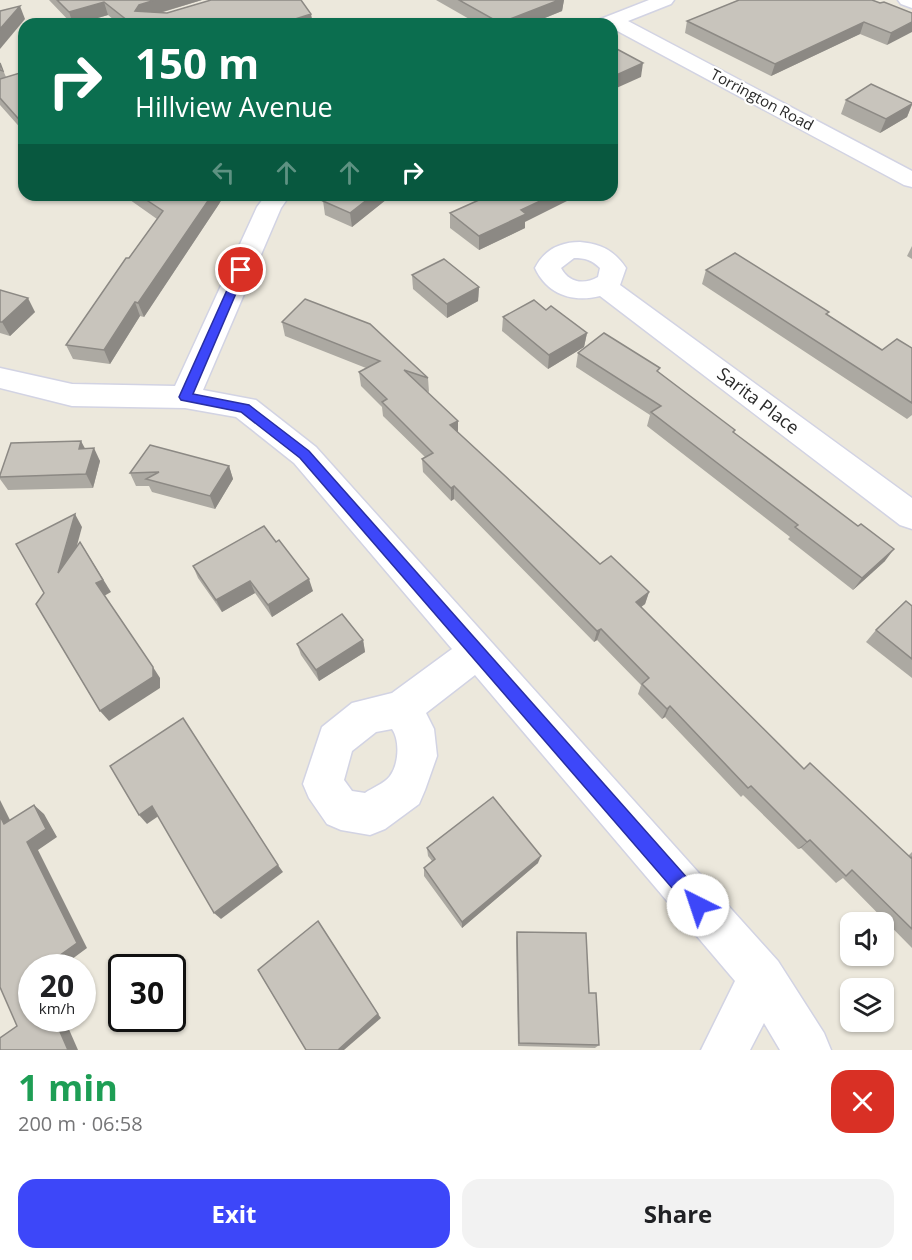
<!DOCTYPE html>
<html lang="en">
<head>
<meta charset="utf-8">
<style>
  body { margin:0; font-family:"Open Sans",sans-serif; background:#f2f2f2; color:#202124; height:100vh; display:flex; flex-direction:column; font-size:22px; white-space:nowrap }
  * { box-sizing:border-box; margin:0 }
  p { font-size:20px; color:#757577 }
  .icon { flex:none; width:33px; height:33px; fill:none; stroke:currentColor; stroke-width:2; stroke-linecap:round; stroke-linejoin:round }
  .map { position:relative; height:1050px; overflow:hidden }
  .sheet { display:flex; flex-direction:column; background:#fff; flex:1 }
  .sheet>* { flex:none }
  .hud { position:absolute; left:18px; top:18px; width:600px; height:183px; border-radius:18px; box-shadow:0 2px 4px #0004; background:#0b6e4f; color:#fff; overflow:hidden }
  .tools { position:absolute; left:840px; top:912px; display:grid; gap:12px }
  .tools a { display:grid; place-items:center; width:54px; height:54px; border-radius:12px; background:#fff; box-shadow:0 2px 4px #0004; font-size:30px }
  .speed { position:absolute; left:18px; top:954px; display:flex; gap:12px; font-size:30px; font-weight:700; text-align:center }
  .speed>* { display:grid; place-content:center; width:78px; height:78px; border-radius:50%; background:#fff; box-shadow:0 2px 4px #0004; line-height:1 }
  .speed small { font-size:15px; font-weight:400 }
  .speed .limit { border:3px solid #111; border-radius:9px; background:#fff; color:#111 }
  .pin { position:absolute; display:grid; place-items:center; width:51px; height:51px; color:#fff; margin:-26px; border:3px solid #fff; border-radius:50%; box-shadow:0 2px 6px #0007 }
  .me { position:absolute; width:66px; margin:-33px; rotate:319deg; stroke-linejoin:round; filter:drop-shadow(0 0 4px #0008) }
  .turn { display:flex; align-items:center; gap:21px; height:126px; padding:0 18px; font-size:27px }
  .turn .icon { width:78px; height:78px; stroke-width:2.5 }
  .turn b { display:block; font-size:42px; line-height:51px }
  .lanes { display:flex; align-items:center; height:57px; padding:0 18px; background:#0003; justify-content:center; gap:30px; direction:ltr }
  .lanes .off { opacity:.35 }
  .round { display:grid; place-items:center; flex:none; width:63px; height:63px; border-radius:18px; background:#f2f2f2 }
  .overview { display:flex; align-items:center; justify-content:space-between; height:102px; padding:0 18px }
  h1 { font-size:36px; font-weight:700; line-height:45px; color:#1e9e55 }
  .button { display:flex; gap:12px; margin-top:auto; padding:12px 18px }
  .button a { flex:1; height:69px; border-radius:18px; background:#3d47f9; color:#fff; font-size:24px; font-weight:700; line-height:69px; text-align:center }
  .button a+a { background:#f2f2f2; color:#202124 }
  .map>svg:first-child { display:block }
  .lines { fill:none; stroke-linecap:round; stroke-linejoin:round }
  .minor-casing { stroke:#d2d3e3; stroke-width:3 }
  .tertiary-casing { stroke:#d2d3e3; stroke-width:3 }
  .minor { fill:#fff; fill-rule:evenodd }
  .tertiary { fill:#fff; fill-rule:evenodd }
  .wall { fill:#aca9a2 }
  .shaded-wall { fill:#8c8984 }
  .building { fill:#c8c4bc; stroke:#8c8984; stroke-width:1.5 }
  .route { fill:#3d47f9; stroke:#282ea2; stroke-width:1.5 }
  .labels { text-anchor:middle; stroke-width:4.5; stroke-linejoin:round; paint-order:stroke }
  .far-street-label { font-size:15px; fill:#2a2a2a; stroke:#fff }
  .street-label { font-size:18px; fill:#2a2a2a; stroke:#fff }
</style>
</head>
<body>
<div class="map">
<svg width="912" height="1050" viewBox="0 0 912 1050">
  <rect width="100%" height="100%" fill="#ece8dc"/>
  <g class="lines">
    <defs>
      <g id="minor">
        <polygon points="649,0 674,0 671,4 628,21 912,171 912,187 904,185 612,28 612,24 596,24 598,20"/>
        <path d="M266 195H290L281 208 203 390 256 400 316 447 778 961 824 1033 831 1050H780L764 1023 750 1050H701L735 981 475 675 426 713 434 729 437 756 425 790 419 804 385 829 370 835 341 830 327 824 309 798 303 784 322 727 352 703 392 693 452 649 294 463 236 417 185 408 72 406 0 388V368L72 384 175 386 257 207ZM392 729C400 740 399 764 390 776 385 783 372 788 365 793L352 791 344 780 352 751 376 732Z"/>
        <path d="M580 242C601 244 614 250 626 268L620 285 912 498V529L900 525 600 296C572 303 547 294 535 268 544 250 560 242 580 242ZM574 258C585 258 592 260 600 268L598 277C584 285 569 283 561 268Z"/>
      </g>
      <polygon id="tertiary" points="898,0 912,0 912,8 901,4"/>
    </defs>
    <use href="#minor" class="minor-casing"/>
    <use href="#tertiary" class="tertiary-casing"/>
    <use href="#minor" class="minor"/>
    <use href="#tertiary" class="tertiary"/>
  </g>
  <g class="wall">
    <polygon points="49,0 202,0 160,13 167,13 211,0 313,24 119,24 108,15 77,24 72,24"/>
    <polygon points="436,0 564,0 562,11 530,24 478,24"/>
    <polygon points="880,3 912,13 887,45 860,34 771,76 685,33 687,21"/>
    <polygon points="0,63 6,77 24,73 24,132 0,105"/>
    <polygon points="846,100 912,103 912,105 907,117 880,133 841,114"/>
    <polygon points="123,195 224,195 219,204 144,317 140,316 110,364 73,359 66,345 157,219"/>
    <polygon points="392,195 352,227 325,215 323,201"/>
    <polygon points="450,213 525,222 525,228 479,250 450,228"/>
    <polygon points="912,246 912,259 907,256"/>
    <polygon points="706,270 828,315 882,350 912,348 912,415 907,419 702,284"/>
    <polygon points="412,275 479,287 478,301 447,318 413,289"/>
    <polygon points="0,290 35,312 10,336 0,333"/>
    <polygon points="546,310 587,333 584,347 548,369 502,331 503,317"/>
    <polygon points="282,322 428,378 429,392 426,391 458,433 600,564 649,592 645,604 641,607 804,769 908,856 912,852 912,948 843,878 836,883 801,848 798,849 743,795 741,797 665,717 662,719 638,694 641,685 597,640 594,642 454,499 451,501 423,472 422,459 425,457 383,416 382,407 361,386 359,372 366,368 285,336"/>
    <polygon points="578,353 659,372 734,433 885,561 853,590 788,539 790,537 647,426 650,415 576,367"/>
    <polygon points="85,448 100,461 93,488 8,490 0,479 0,475"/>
    <polygon points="229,466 233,479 215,509 152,492 149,486 136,486 130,473"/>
    <polygon points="193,566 313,591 272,617 255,593 222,612 198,578"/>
    <polygon points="912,606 912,678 866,642 876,630"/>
    <polygon points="363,640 365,652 319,681 301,655 297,644"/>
    <polygon points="427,848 538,863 462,928 424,876 424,868 432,861 428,856"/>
    <polygon points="517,932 589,993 599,1045 595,1048 518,1046 516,938"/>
  </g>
  <g class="shaded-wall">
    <polygon points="155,0 202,0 142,18 135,11 139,5"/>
    <polygon points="559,0 564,0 562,11 530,24 500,24 500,23"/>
    <polygon points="104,2 108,15 77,24 73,24 69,12"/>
    <polygon points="20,6 25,19 0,49 0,29"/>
    <polygon points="311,14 313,24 289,24 289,21"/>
    <polygon points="285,19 286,24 270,24"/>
    <polygon points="864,22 860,34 771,76 775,64"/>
    <polygon points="912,22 912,32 887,45 891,33"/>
    <polygon points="643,63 641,77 612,90 612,77"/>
    <polygon points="912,104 907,117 880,133 886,119"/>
    <polygon points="212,195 224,195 219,204 144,317 138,303"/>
    <polygon points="373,195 392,195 352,227 350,213"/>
    <polygon points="553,195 579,195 525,222 525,228 479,250 479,236 521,210"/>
    <polygon points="479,287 478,301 447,318 447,304"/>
    <polygon points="28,298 35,312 10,336 2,322"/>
    <polygon points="135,302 140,316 110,364 104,350"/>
    <polygon points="587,333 584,347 548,369 549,355"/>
    <polygon points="458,421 458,434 450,425"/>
    <polygon points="81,441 88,454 79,449"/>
    <polygon points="94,448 100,461 93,488 86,474"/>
    <polygon points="229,466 233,479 215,509 210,496"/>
    <polygon points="454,486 454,499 451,501 451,488"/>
    <polygon points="75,514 82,527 66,586 58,573"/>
    <polygon points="80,542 111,592 104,596 96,583"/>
    <polygon points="894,549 885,561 853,590 862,578"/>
    <polygon points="309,579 313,591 272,617 268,605"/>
    <polygon points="250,581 255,593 222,612 216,600"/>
    <polygon points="649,592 645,604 632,614 636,602"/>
    <polygon points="601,629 597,640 594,642 597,631"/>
    <polygon points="363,640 365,652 319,681 316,670"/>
    <polygon points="153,667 160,678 160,688 109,721 100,711"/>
    <polygon points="670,706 665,717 662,719 667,709"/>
    <polygon points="0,800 16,832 4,824 0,816"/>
    <polygon points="34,805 44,814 57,837 38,850 87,948 60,968 42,968 27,842"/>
    <polygon points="152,806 160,815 147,824 139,815"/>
    <polygon points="810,840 801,848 798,849 807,842"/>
    <polygon points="541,856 538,863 462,928 462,922"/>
    <polygon points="278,865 283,872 221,919 214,913"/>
    <polygon points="378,1014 381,1018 344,1050 338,1050"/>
    <polygon points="54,1018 64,1018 78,1050 68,1050"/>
  </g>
  <g class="building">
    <polygon points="57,0 155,0 139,5 135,11 167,13 211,0 301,0 311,14 289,21 285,19 270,24 132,24 104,2 69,12"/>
    <polygon points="459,0 559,0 500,23"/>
    <polygon points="739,0 872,0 880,3 884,2 912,13 912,22 891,33 864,22 775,64 687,21"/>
    <polygon points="20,6 0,29 0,11"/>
    <polygon points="615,48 643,63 612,77 612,49"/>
    <polygon points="0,63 3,71 0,70"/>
    <polygon points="23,72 24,73 24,125 0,98 0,79"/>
    <polygon points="871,84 912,103 912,104 886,119 846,100"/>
    <polygon points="139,195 212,195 138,303 135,302 104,350 66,345 126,258 129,258 163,211"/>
    <polygon points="331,195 373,195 350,213 323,201"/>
    <polygon points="490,195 553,195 521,210 526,214 479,236 450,213"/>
    <polygon points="735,253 829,312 826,314 882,350 897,339 912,348 912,403 706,270"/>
    <polygon points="444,259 479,287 447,304 412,275"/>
    <polygon points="0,290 28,298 2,322 0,322"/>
    <polygon points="305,299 370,324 428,378 404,370 458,421 450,425 600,564 611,556 649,592 636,602 804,769 810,763 911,858 912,857 912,929 852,870 846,876 810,840 807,842 751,786 748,788 670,706 667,709 642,684 649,678 601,629 597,631 454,486 451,488 422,459 433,453 382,402 387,399 359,372 380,361 282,322"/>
    <polygon points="534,300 546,310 551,306 587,333 549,355 503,317"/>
    <polygon points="604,333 660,368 657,371 735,430 733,432 737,435 858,526 861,524 894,549 862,578 795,527 798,525 651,412 661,406 578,353"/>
    <polygon points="81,441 79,449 94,448 86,474 0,477 0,475 11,443"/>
    <polygon points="150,445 229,466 210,496 146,479 159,472 130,473"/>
    <polygon points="75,514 58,573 80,542 103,580 96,583 153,667 153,677 100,711 36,604 44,593 16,544"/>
    <polygon points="264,526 276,542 279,540 309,579 268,605 250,581 216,600 193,566"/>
    <polygon points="906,601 912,606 912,659 876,630"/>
    <polygon points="342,614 363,640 316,670 297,644"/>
    <polygon points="183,718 278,865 214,913 152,806 139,815 110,766"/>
    <polygon points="493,797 541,856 462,922 424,868 435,859 427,848"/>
    <polygon points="34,805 46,829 27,842 77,943 42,968 32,968 32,1018 54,1018 68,1050 0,1050 0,1038 17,1026 0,987 0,816 4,824"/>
    <polygon points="318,921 378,1014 338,1050 306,1050 258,970"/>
    <polygon points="517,932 586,933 589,993 596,993 599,1045 519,1043"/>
  </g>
  <polygon class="route" points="241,267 246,270 193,394 249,405 309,451 705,898 707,905 705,911 698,914 692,911 300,458 241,412 181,400 179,397 236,270"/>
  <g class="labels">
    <g class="far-street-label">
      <text transform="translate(762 100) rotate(28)" y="5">Torrington Road</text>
    </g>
    <g class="street-label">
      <text transform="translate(758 401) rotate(37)" y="6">Sarita Place</text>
    </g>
  </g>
</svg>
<div class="tools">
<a><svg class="icon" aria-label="sound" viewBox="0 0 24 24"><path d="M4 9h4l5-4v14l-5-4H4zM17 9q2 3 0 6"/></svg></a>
<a><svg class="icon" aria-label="layers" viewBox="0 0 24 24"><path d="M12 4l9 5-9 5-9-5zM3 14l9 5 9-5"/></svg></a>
</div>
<div class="speed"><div>20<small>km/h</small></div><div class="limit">30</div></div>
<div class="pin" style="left:241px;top:270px;background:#d93025"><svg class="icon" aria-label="arrive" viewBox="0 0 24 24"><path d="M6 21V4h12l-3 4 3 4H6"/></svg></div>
<svg class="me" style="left:698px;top:905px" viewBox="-20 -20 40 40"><circle r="19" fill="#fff"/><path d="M0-13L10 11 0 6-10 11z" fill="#3d47f9"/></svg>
<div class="hud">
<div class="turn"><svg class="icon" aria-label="right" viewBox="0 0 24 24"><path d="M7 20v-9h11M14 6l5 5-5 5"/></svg><div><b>150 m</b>Hillview Avenue</div></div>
<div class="lanes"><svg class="icon off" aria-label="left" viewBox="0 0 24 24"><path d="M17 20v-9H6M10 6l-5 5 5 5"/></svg><svg class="icon off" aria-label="ahead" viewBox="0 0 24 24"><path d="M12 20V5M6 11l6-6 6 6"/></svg><svg class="icon off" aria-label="ahead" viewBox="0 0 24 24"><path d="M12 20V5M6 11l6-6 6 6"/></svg><svg class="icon" aria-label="right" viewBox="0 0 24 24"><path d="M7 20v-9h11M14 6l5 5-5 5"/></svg></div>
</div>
</div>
<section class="sheet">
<div class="overview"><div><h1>1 min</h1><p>200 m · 06:58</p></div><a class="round" style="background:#d93025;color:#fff"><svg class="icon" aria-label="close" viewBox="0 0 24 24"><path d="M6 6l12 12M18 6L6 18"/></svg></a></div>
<div class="button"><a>Exit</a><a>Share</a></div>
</section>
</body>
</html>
